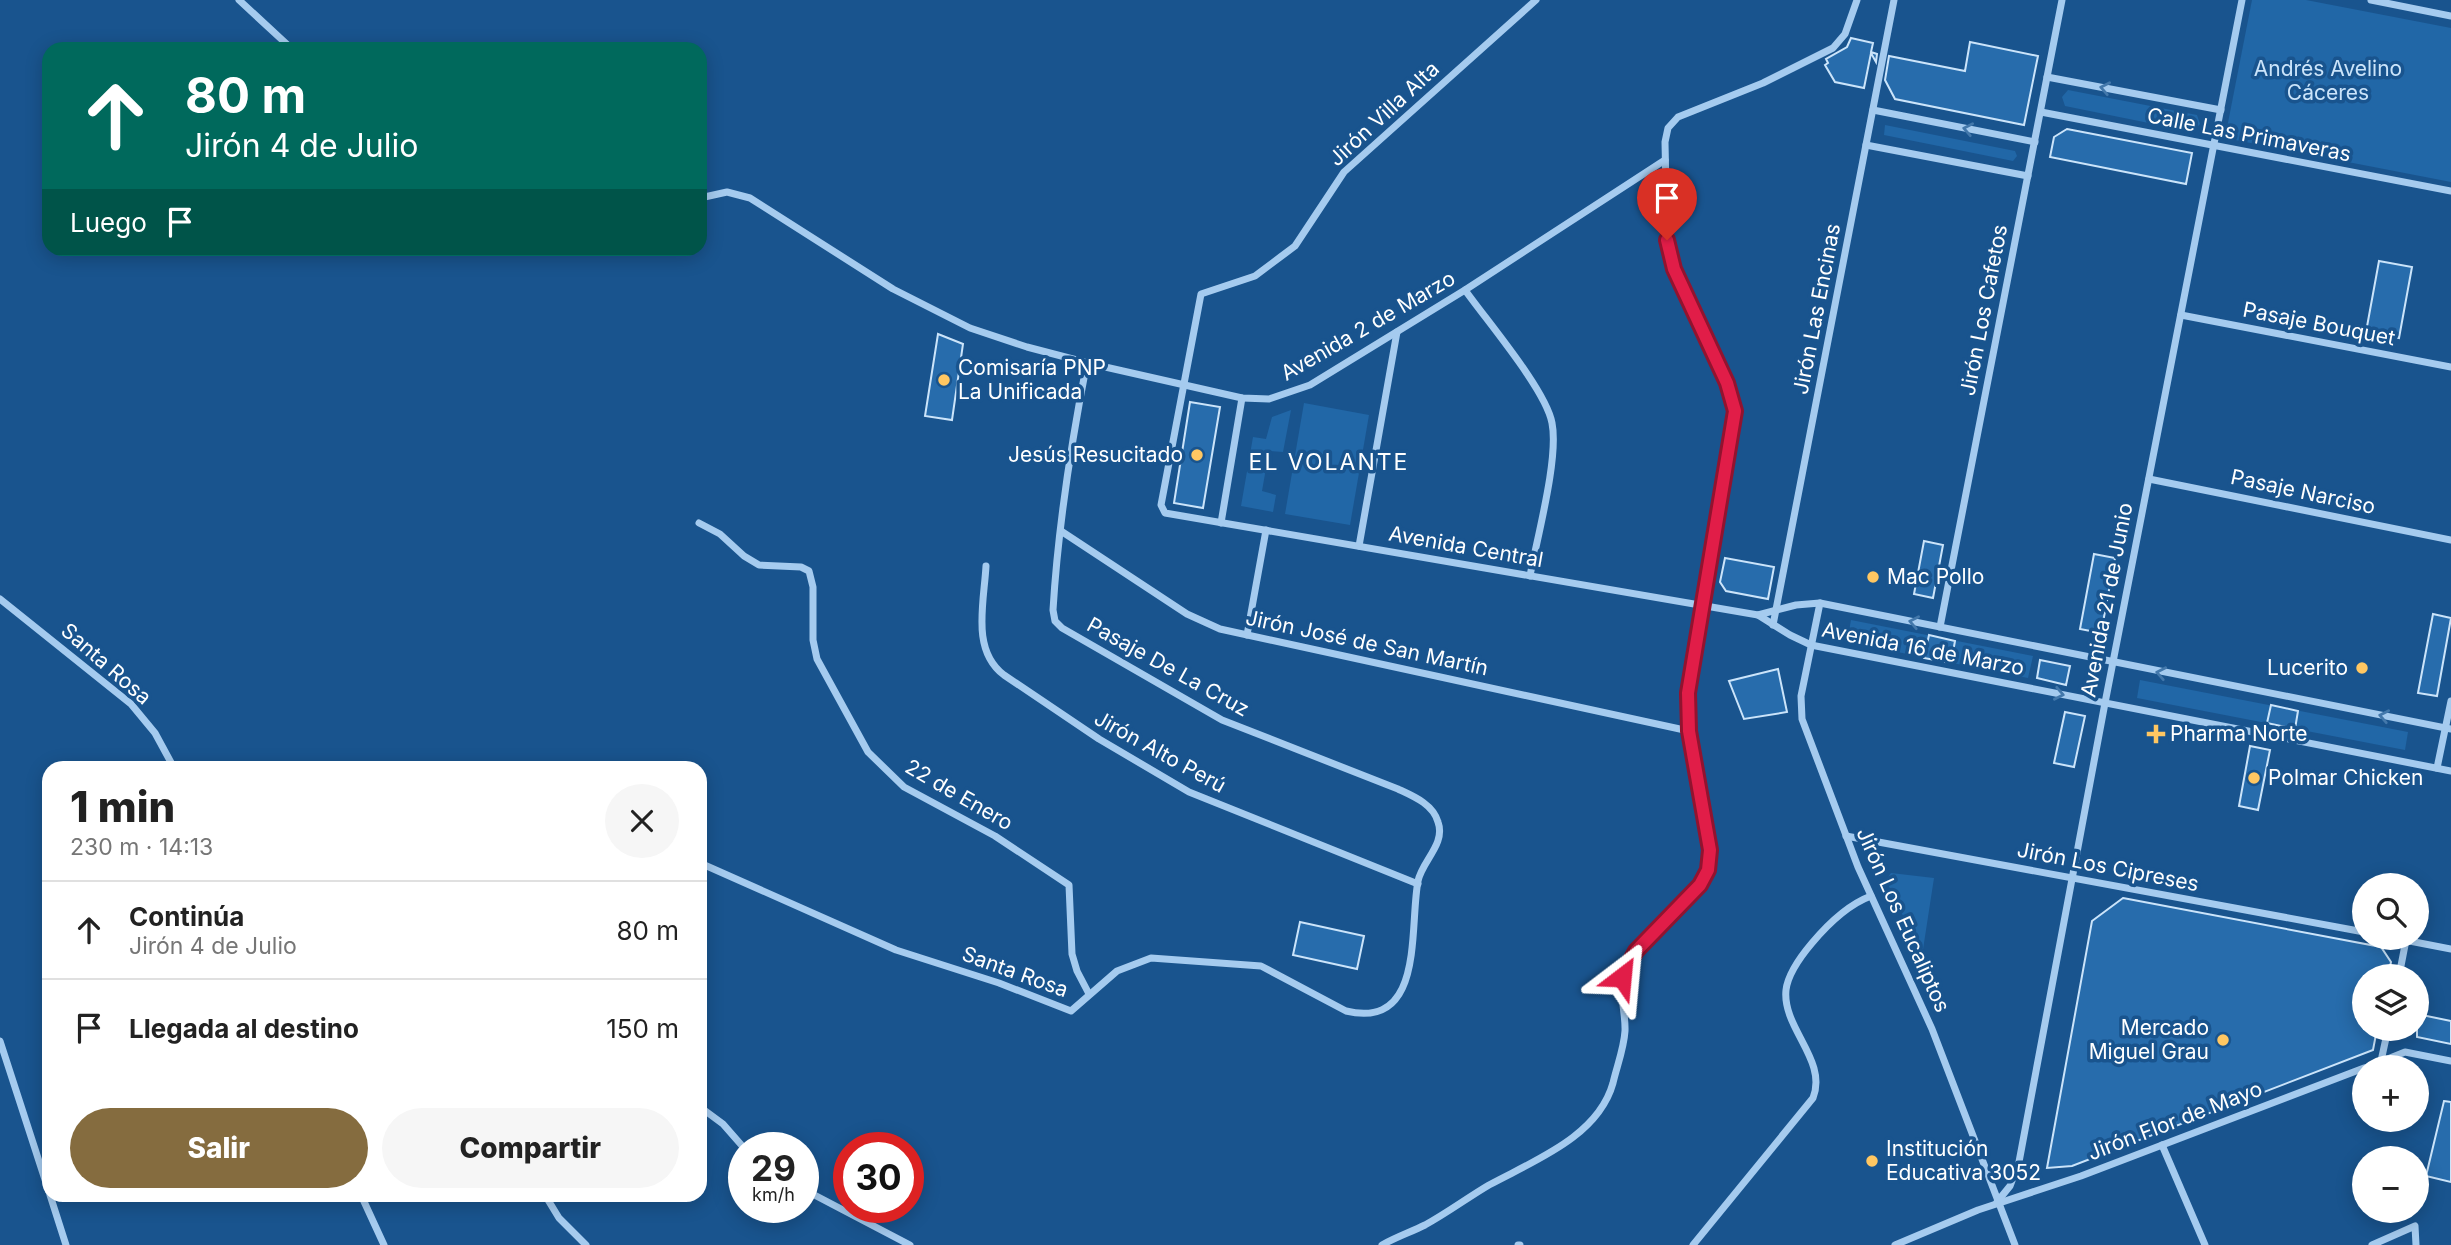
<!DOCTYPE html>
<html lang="es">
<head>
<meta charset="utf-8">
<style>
  body { margin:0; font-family:Inter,sans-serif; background:#f6f6f6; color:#222; height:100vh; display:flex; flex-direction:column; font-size:26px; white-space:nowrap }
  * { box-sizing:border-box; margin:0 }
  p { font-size:23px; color:#767676 }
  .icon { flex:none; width:38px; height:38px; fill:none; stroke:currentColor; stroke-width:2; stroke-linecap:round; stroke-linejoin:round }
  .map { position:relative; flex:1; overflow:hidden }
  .drawer { position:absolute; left:42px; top:761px; width:665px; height:441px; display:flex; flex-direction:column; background:#fff; border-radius:21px; box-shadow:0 4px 18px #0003 }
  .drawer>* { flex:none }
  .guide { position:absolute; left:42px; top:42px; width:665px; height:214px; border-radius:21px; box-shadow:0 4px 18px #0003; background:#00695c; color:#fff; overflow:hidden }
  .controls { position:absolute; left:2352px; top:873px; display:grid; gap:14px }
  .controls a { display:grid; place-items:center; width:77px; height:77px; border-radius:50%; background:#fff; box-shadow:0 4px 18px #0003; font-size:35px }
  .speed { position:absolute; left:728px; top:1132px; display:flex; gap:14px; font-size:35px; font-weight:700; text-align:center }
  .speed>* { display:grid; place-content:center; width:91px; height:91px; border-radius:50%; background:#fff; box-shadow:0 4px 18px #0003; line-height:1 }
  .speed small { font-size:18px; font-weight:400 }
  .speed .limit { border:10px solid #d22; background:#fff; color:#111 }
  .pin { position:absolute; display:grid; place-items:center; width:60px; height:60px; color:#fff; margin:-72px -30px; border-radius:50% 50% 50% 0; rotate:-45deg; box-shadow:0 0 7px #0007 }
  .pin .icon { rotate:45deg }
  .me { position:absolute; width:77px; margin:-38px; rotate:29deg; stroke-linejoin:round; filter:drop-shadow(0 0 5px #0008) }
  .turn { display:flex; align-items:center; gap:24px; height:147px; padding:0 28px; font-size:32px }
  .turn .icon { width:91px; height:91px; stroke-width:2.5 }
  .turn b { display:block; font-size:49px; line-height:60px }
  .then { display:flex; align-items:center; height:66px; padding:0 28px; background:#0003; gap:14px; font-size:26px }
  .round { display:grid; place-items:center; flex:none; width:74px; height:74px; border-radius:37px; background:#f6f6f6 }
  .headline { display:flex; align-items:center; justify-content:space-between; height:119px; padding:0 28px }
  h1 { font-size:42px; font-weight:800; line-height:52px }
  .cta { display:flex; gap:14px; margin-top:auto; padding:14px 28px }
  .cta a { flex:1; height:80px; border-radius:42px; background:#856c3f; color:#fff; font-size:28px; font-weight:800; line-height:80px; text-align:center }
  .cta a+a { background:#f6f6f6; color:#222 }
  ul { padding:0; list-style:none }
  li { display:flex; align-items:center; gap:21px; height:98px; padding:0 28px; border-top:2px solid #e0e0e0 }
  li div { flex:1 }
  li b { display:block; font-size:26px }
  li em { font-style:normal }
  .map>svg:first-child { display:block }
  .green { fill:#2167a7 }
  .building { fill:#276cac; stroke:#cbe4fa; stroke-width:2 }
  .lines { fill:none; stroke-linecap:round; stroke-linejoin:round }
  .minor { stroke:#a5cbef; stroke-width:7 }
  .oneway { stroke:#4378ab }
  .route-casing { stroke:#92132f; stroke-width:18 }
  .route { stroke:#e11d48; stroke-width:12 }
  .poi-dot { fill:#ffc762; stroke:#19548e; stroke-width:2.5 }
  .labels { text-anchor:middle; stroke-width:7; stroke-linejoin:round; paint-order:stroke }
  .park-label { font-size:21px; fill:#cbe4fa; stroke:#19548e }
  .street-label { font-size:21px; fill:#fff; stroke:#19548e }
  .poi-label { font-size:21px; fill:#fff; stroke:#19548e; text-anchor:start }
  .neighbourhood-label { font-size:23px; letter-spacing:2px; fill:#fff; stroke:#19548e }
</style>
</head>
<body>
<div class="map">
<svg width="2451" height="1245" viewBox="0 0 2451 1245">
  <rect width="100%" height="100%" fill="#19548e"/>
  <g class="green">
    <polygon points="2252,0 2306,0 2451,28 2451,182 2225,138"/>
    <polygon points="2068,90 2197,115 2200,124 2193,132 2065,106 2062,97"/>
    <polygon points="1885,125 2015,151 2017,156 2013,161 1884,135"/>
    <polygon points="1304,403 1369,415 1350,525 1285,514"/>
    <polygon points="1291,410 1283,452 1269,451 1262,491 1276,495 1273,512 1241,506 1253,437 1266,439 1272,417"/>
    <polygon points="1851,620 2033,656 2028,678 1847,642"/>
    <polygon points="2140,680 2408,732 2405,750 2137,698"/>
    <polygon points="1891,873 1934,878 1922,956 1886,880"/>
  </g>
  <g class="building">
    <polygon points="1851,38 1873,43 1871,52 1877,54 1876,62 1871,53 1864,88 1835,82 1825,65 1828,63 1826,59 1847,47"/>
    <polygon points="1970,42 2038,56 2024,125 1895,99 1885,80 1889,56 1965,71"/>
    <polygon points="2067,129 2192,153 2186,184 2050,157 2054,137"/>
    <polygon points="2379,261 2412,267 2399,338 2366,332"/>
    <polygon points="938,334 963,344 952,420 925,416"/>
    <polygon points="1190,402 1220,407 1203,508 1174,503"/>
    <polygon points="1924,541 1943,545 1933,598 1914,594"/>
    <polygon points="2094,554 2115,558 2101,633 2080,629"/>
    <polygon points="1725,558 1774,567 1768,599 1726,591 1720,582"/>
    <polygon points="2433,614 2451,618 2437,696 2418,693"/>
    <polygon points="1929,635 1955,641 1951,663 1924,658"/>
    <polygon points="2040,660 2070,666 2066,685 2037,678"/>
    <polygon points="1778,669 1787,712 1744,719 1729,681"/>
    <polygon points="2271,705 2298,711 2295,729 2267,723"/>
    <polygon points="2065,712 2085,716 2074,767 2054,763"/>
    <polygon points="2250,746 2270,750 2258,810 2239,806"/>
    <polygon points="2123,898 2381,947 2391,962 2388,976 2364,976 2364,1029 2377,1029 2373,1050 2072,1166 2047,1168 2092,921"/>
    <polygon points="1300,922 1364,936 1357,969 1293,955"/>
    <polygon points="2417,1014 2451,1021 2451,1044 2417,1037"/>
    <polygon points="2444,1101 2451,1102 2451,1182 2426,1176"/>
  </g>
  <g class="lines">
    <g class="minor">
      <polyline points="239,0 292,49"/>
      <polyline points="1536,0 1344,172 1295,246 1255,276 1201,294 1161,505 1165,513 1758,615 1790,635 1811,645 2451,771"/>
      <polyline points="2371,0 2451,16"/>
      <polyline points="2047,77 2221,110"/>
      <polyline points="1873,110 2035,142"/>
      <polyline points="2041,112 2451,191"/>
      <polyline points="1866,145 2028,176"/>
      <polyline points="700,198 727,192 750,198 893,289 970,328 1027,347 1092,364 1242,398 1269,399 1310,385 1465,290 1665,160"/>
      <path d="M1465 290C1487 321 1546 390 1552 423 1559 458 1537 538 1530 576"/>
      <polyline points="2181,315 2451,367"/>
      <polyline points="2149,479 2451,540"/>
      <polyline points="699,523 720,534 744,556 759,565 801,567 809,571 813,587 813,640 817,659 868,752 904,787 995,836 1069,885 1072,954 1077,971 1089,994"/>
      <polyline points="1221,523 1242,398"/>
      <polyline points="1061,531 1187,614 1220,629 1689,731"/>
      <polyline points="1359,546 1397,332"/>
      <path d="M986 566C984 603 971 650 1004 675L1099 739 1189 792 1418 884"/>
      <polyline points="0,599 131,704 155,733 174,768"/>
      <polyline points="1820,603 1801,696 1802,719 1858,867 1932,1029 2015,1245"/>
      <polyline points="1758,615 1796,605 1820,603 2451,729"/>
      <polyline points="1773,625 1894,0"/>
      <polyline points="1940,627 2062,0"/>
      <polyline points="1247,635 1266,530"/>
      <polyline points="2437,768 2451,701"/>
      <polyline points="1846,836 2364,932"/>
      <path d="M700 863 896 950 999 983 1071 1011 1117 971 1151 958 1261 966 1346 1011C1425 1030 1409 928 1418 881 1422 861 1446 844 1438 822 1433 804 1413 796 1398 789L1222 720 1062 628 1055 621 1053 610C1058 527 1071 444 1087 362"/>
      <polyline points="2394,938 2451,949"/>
      <polyline points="2399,976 2406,940"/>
      <polyline points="0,1041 49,1192"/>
      <polyline points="2381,1061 2388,1029"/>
      <polyline points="2365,1068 2405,1052 2451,1061"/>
      <polyline points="700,1107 723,1124 744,1148"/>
      <polyline points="2162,1145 2205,1245"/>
      <polyline points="803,1189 910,1245"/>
      <polyline points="50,1195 66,1245"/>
      <polyline points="361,1195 384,1245"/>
      <polyline points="545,1195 559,1218 586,1245"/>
      <polyline points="1997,1202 2010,1186 2019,1162 2105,703 2242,0"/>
      <path d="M1382 1245C1396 1237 1411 1232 1425 1225 1447 1213 1467 1198 1489 1185 1533 1161 1598 1137 1613 1083 1617 1066 1624 1048 1625 1031 1626 1008 1615 985 1628 963 1651 926 1710 895 1710 850L1689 731 1688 693 1735 411 1727 383 1674 269 1667 240 1665 142 1668 128 1678 117 1763 83 1833 48 1845 34 1857 0"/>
      <polyline points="1518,1245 1520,1245"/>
      <path d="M1693 1245 1813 1098C1828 1060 1782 1028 1786 990 1788 973 1801 956 1812 943 1828 924 1847 905 1871 896"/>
      <polyline points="1895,1245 1978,1210 2081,1176 2364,1068"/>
      <polyline points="2372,1245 2415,1226 2416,1245"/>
    </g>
  </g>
  <defs><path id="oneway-chevron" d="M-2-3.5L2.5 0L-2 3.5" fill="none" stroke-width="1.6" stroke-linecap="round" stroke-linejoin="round" transform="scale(1.75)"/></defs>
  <g class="oneway">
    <use href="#oneway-chevron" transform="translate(2105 88) rotate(-169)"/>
    <use href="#oneway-chevron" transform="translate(1968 129) rotate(-169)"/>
    <use href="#oneway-chevron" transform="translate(1914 622) rotate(-169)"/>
    <use href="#oneway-chevron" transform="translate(2161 673) rotate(-169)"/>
    <use href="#oneway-chevron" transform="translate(2059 694) rotate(11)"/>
    <use href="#oneway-chevron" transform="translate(2384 716) rotate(-169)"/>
  </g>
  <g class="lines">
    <defs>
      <polyline id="route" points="1622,977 1636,951 1700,885 1708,870 1710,850 1689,731 1688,693 1735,411 1727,383 1674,269 1667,240"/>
    </defs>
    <use href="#route" class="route-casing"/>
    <use href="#route" class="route"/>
  </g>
  <g class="poi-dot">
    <circle cx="944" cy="380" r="7"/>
    <circle cx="1197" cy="455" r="7"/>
    <circle cx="1873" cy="577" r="7"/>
    <circle cx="2362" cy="668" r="7"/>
    <path d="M2152.5 723.5h7v7h7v7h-7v7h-7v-7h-7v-7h7z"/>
    <circle cx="2254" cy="778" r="7"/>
    <circle cx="2223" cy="1040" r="7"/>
    <circle cx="1872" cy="1161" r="7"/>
  </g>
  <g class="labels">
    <g class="park-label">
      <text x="2328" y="76">Andrés Avelino<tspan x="2328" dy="24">Cáceres</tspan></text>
    </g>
    <g class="street-label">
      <text transform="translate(1384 114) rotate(-43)" y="7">Jirón Villa Alta</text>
      <text transform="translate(2249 135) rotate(11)" y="7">Calle Las Primaveras</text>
      <text transform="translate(1817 309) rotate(-79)" y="7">Jirón Las Encinas</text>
      <text transform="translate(1984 310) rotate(-79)" y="7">Jirón Los Cafetos</text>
      <text transform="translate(2319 324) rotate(11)" y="7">Pasaje Bouquet</text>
      <text transform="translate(1368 326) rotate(-30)" y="7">Avenida 2 de Marzo</text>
      <text transform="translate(2303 492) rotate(12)" y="7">Pasaje Narciso</text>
      <text transform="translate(1466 547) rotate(10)" y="7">Avenida Central</text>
      <text transform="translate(2107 600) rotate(-79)" y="7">Avenida 21 de Junio</text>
      <text transform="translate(1367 643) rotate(12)" y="7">Jirón José de San Martín</text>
      <text transform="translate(1923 649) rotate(11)" y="7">Avenida 16 de Marzo</text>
      <text transform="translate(106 664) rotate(41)" y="7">Santa Rosa</text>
      <text transform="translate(1168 667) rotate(29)" y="7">Pasaje De La Cruz</text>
      <text transform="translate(1160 752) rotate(29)" y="7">Jirón Alto Perú</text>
      <text transform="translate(959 795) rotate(30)" y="7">22 de Enero</text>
      <text transform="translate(2108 867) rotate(11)" y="7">Jirón Los Cipreses</text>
      <text transform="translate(1903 920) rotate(66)" y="7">Jirón Los Eucaliptos</text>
      <text transform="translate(1015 972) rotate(20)" y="7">Santa Rosa</text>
      <text transform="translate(2175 1121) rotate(-21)" y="7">Jirón Flor de Mayo</text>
    </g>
    <g class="poi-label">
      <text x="958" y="375">Comisaría PNP<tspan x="958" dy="24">La Unificada</tspan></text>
      <text x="1183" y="462" text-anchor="end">Jesús Resucitado</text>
      <text x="1887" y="584">Mac Pollo</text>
      <text x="2348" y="675" text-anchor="end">Lucerito</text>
      <text x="2170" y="741">Pharma Norte</text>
      <text x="2268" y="785">Polmar Chicken</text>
      <text x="2209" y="1035" text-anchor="end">Mercado<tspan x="2209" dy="24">Miguel Grau</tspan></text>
      <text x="1886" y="1156">Institución<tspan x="1886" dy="24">Educativa 3052</tspan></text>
    </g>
    <g class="neighbourhood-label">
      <text x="1329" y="470">EL VOLANTE</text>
    </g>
  </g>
</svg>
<div class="controls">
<a><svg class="icon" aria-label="search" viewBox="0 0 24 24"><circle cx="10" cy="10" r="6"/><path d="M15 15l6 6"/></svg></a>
<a><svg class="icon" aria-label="layers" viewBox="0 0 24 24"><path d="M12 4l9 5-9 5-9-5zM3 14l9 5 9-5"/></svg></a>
<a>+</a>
<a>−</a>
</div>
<div class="speed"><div>29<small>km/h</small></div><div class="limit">30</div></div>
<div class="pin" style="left:1667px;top:240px;background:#d93025"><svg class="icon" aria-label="arrive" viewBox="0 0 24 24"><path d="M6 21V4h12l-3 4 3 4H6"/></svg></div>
<svg class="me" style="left:1622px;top:977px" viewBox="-20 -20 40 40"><path d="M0-17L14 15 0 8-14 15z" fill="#e11d48" stroke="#fff" stroke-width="4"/></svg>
<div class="guide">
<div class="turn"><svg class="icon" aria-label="ahead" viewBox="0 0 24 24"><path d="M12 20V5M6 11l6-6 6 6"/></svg><div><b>80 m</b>Jirón 4 de Julio</div></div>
<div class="then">Luego<svg class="icon" aria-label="arrive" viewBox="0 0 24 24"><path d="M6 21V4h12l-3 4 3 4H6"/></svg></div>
</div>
<section class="drawer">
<div class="headline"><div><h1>1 min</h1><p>230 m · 14:13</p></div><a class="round"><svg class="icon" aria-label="close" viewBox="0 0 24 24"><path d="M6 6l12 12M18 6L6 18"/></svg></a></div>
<ul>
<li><svg class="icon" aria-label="ahead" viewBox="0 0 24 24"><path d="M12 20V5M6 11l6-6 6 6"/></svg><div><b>Continúa</b><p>Jirón 4 de Julio</p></div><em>80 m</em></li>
<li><svg class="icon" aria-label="arrive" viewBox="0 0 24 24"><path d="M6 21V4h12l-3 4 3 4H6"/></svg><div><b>Llegada al destino</b></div><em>150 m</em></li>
</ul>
<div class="cta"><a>Salir</a><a>Compartir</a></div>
</section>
</div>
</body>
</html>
